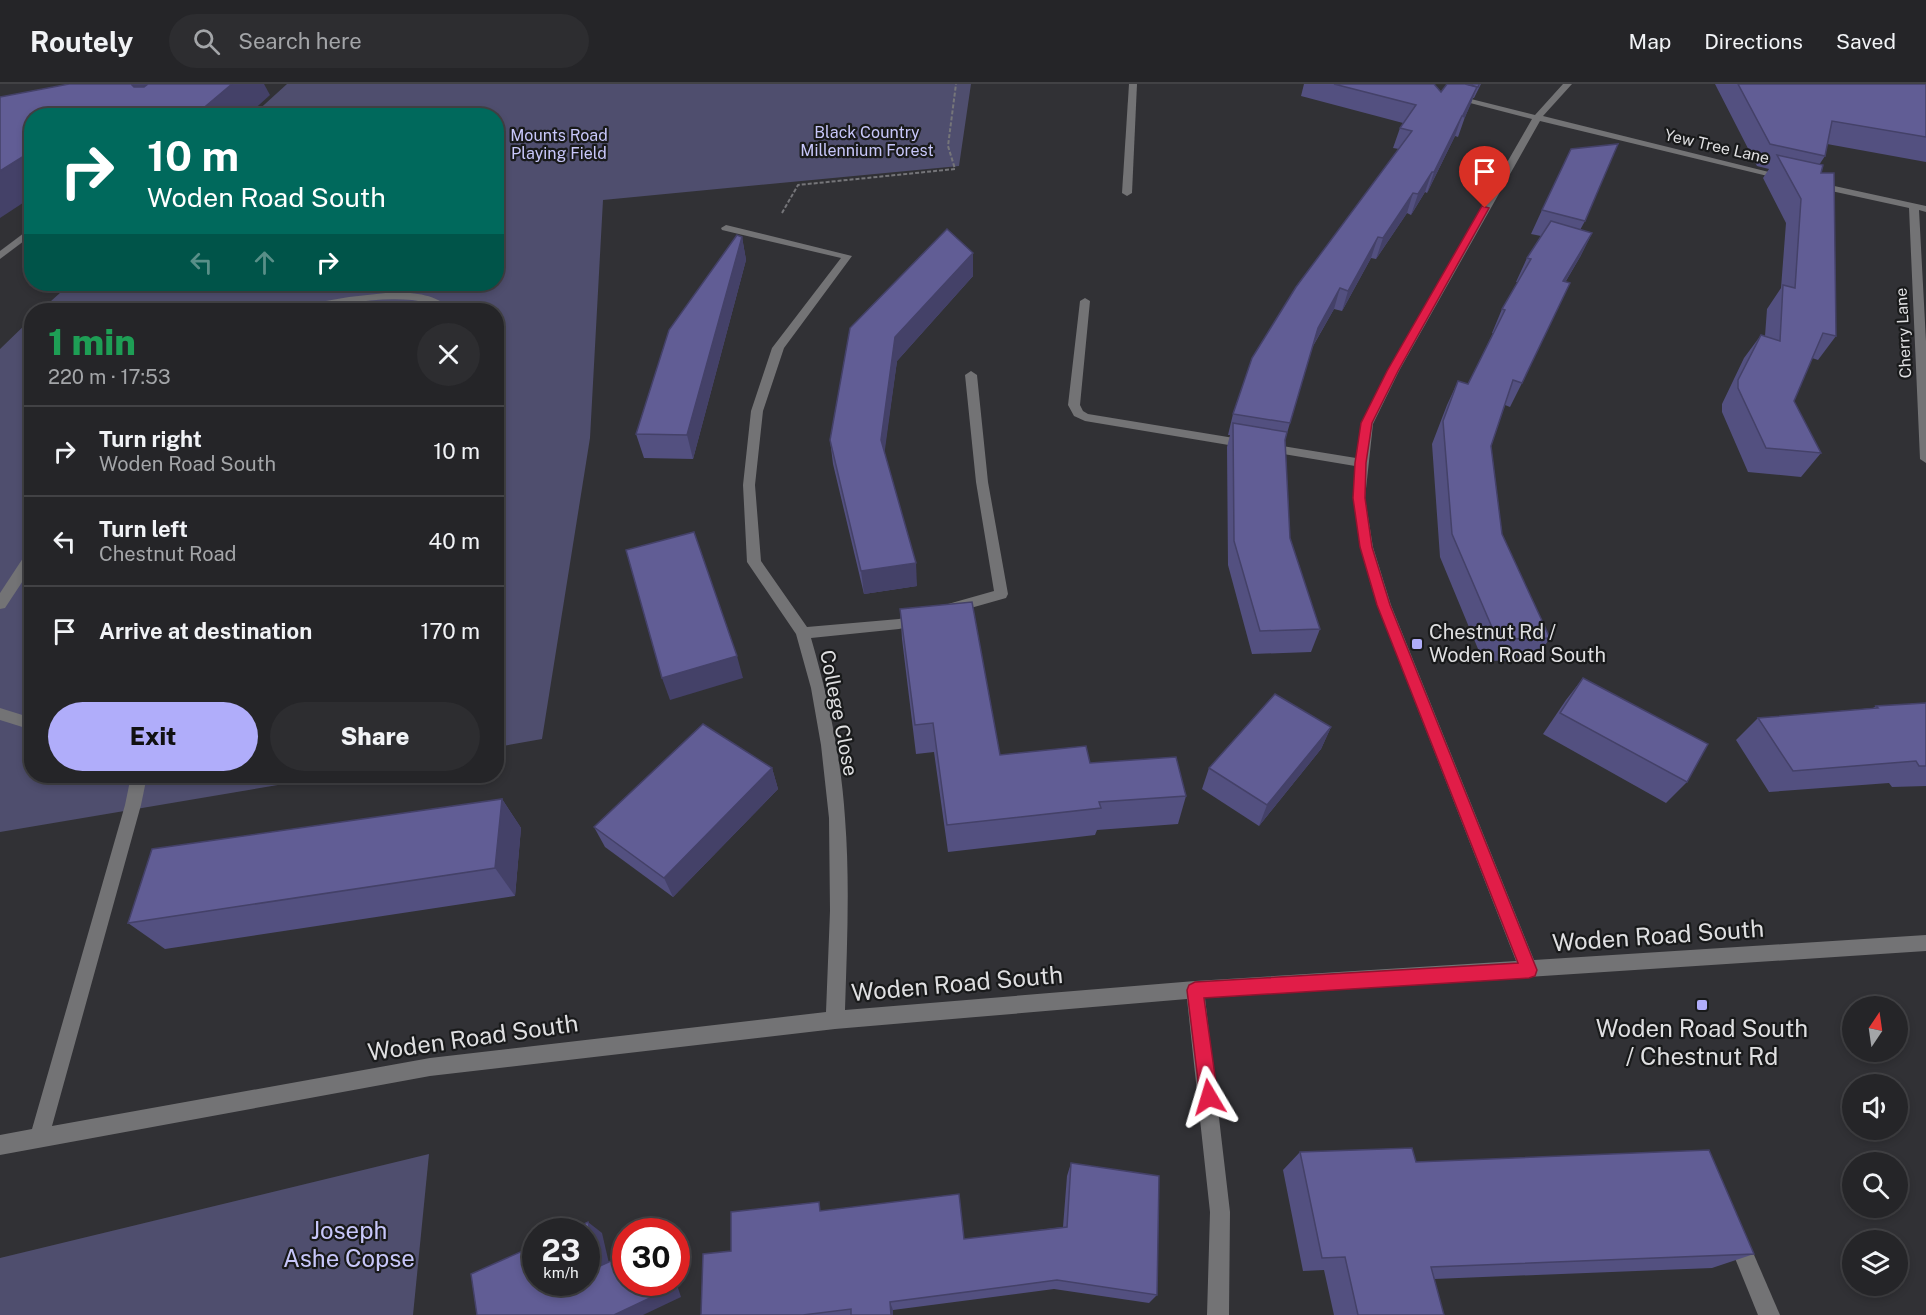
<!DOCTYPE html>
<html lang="en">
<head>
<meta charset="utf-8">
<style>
  body { margin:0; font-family:"Public Sans",sans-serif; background:#2d2d30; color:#f1f3f6; height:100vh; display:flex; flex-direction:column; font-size:22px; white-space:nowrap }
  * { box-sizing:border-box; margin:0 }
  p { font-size:20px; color:#a3a5a8 }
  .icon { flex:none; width:33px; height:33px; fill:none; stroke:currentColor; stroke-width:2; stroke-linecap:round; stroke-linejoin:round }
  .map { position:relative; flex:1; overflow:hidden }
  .drawer { position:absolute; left:24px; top:219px; width:480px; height:480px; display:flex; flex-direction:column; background:#252528; border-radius:24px; box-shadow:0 3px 9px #0003,0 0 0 2px #424245 }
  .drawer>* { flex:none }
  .top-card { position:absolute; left:24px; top:24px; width:480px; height:183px; border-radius:24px; box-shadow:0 3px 9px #0003,0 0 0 2px #424245; background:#00695c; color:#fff; overflow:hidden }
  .needle { width:39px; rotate:13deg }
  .buttons { position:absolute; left:1842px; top:912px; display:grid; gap:12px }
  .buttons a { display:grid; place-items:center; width:66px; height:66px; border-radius:50%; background:#252528; box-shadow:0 3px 9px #0003,0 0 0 2px #424245; font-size:30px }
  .speed { position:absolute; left:522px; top:1134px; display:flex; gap:12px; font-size:30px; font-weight:700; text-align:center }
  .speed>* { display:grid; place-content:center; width:78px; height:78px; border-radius:50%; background:#252528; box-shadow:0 3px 9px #0003,0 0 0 2px #424245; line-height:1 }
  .speed small { font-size:15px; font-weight:400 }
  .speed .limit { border:9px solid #d22; background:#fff; color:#111 }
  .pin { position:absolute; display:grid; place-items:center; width:51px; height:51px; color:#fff; margin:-62px -26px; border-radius:50% 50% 50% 0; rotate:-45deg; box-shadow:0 0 6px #0007 }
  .pin .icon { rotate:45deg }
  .me { position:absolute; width:66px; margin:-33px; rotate:353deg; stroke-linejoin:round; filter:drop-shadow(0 0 4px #0008) }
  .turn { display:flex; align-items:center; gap:21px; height:126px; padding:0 24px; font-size:27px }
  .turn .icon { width:78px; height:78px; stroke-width:2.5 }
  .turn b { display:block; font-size:42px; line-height:51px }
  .lanes { display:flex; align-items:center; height:57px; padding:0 24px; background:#0003; justify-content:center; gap:30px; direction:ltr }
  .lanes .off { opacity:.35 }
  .round { display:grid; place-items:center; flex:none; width:63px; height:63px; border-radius:32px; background:#2d2d30 }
  .headline { display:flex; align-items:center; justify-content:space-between; height:102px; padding:0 24px }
  h1 { font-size:36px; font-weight:800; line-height:45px; color:#1e9e55 }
  .action { display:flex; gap:12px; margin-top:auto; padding:12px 24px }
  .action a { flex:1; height:69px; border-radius:36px; background:#b0adfa; color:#111; font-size:24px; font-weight:800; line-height:69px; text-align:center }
  .action a+a { background:#2d2d30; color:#f1f3f6 }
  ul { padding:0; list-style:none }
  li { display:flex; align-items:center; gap:18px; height:90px; padding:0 24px; border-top:2px solid #424245 }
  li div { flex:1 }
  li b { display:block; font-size:22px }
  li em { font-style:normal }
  header { display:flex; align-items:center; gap:36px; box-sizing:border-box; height:84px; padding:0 30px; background:#252528; border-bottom:2px solid #424245 }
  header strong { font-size:28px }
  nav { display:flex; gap:33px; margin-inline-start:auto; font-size:21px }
  .search { width:420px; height:54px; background:#2d2d30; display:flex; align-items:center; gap:15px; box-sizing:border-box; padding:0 21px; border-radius:33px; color:#a3a5a8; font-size:22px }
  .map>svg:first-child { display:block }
  .green { fill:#4f4e6e }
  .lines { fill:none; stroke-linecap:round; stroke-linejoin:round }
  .path { stroke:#757579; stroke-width:2; stroke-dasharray:4 2; stroke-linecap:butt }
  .minor { fill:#737375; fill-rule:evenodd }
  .wall { fill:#535080 }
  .shaded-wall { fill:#444168 }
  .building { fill:#615d95; stroke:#444168; stroke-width:1.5 }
  .route { fill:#e11d48; stroke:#92132f; stroke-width:1.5 }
  .poi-dot { fill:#b0adfa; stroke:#191a1b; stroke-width:2 }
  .labels { text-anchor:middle; stroke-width:4.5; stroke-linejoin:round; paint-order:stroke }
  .far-park-label { font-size:16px; fill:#c8c7fa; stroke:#191a1b }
  .far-street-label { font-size:16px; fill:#dfdfe1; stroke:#191a1b }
  .poi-label { font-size:20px; fill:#dfdfe1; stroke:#191a1b; text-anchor:start }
  .street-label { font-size:20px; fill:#dfdfe1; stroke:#191a1b }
  .near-street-label { font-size:24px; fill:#dfdfe1; stroke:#191a1b }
  .near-poi-label { font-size:24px; fill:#dfdfe1; stroke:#191a1b }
  .near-park-label { font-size:24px; fill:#c8c7fa; stroke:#191a1b }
</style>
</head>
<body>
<header>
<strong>Routely</strong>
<div class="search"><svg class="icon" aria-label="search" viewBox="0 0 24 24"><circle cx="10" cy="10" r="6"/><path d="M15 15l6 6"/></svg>Search here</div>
<nav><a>Map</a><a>Directions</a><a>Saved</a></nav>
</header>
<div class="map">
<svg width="1926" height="1231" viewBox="0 0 1926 1231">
  <rect width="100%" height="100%" fill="#313135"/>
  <g class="green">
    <polygon points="287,0 971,0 959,82 603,116 590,354 542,655 497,663 496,226 41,226 70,200 496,200 496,32 253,31"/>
    <polygon points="31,235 32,692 331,692 0,748 0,265"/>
    <polygon points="429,1070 413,1231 0,1231 0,1174"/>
  </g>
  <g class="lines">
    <polyline class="path" points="782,129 798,101 955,85 948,62 956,0"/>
    <g class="minor">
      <polygon points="1129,0 1137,0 1132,109 1127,112 1122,109"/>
      <path d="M1563 0H1572L1543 32 1789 93 1784 96 1540 37 1399 287 1373 340 1365 414 1373 463 1391 521 1534 876 1926 851V867L1205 914 1230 1128 1229 1231H1207L1210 1128 1187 915 835 945 430 992 0 1071V1051L32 1045 125 721 131 692H147L141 721 52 1042 430 974 826 928 830 827 829 734 821 661 811 604 796 550 747 478 743 401 751 327 772 264 841 174 722 146 721 144 726 141 852 172 784 264 763 327 755 401 761 477 807 543 899 535 918 530 925 535 923 539 899 545 811 554C828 613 841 672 845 734 850 798 847 862 845 926L1195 897 1516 877 1377 521C1362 473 1351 433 1355 382L1085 337 1074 332 1068 321 1080 217 1085 214 1090 217 1080 321 1083 327 1088 330 1356 374 1361 340 1387 287 1532 35 1447 13 1451 10 1535 31Z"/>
      <polygon points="1816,98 1926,122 1926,128 1919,126 1926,257 1926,379 1920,375 1909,124 1813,103 1811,101"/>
      <polygon points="32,143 32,151 0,175 0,167"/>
      <path d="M395 208C415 209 437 210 451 226 437 228 427 217 412 216 390 214 368 216 346 220 326 223 306 228 286 226L291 223 349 213Z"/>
      <polygon points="971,287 977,291 988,398 1008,510 1006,514 953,529 948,528 946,524 948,520 994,507 976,398 965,291"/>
      <polygon points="32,466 32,483 5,524 0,525 0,509 27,468"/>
      <polygon points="0,624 32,634 32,646 0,636"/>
      <polygon points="1738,1147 1745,1150 1780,1231 1758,1231 1728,1157 1731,1150"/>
    </g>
  </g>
  <g class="wall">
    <polygon points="1304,0 1434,0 1441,8 1481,0 1474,14 1473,14 1465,33 1458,53 1455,52 1427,109 1425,108 1411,131 1407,129 1376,175 1371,174 1342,227 1334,225 1312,264 1285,356 1290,454 1320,545 1311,568 1252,570 1228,481 1227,363 1230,351 1228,351 1233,330 1399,65 1393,64 1400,44 1403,39 1301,12"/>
    <polygon points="1715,0 1926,0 1926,78 1827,60 1825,72 1819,81 1821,89 1836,252 1818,276 1812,274 1794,317 1821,369 1801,393 1748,388 1722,328 1722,320 1744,274 1761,251 1765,252 1767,225 1781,204 1786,139 1763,94 1769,85 1757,82"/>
    <polygon points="1542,126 1585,137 1580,146 1592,149 1580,173 1566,197 1522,299 1510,323 1505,321 1491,362 1502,450 1550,554 1535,576 1483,577 1440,473 1432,360 1447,321 1458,297 1468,300 1493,249 1492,249 1502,225 1518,198 1516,198 1527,174 1541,152 1531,150"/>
    <polygon points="742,153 746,176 693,375 644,374 636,350"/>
    <polygon points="973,169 973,192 897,277 884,368 917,502 864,510 833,380 830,356"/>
    <polygon points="900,525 1000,671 1090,679 1186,712 1178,740 1097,746 1095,751 948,768 934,668 916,670 902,555"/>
    <polygon points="1583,594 1687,698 1666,719 1543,650 1566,616"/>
    <polygon points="1926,619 1926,702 1892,703 1889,699 1769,708 1736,656 1758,634 1873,624 1876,622"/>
    <polygon points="1331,643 1321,665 1259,742 1202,705 1209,684"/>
    <polygon points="772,684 778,705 673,813 605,763 594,743"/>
    <polygon points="502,715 521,744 515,812 165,865 128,839"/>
    <polygon points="1300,1068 1416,1078 1754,1170 1712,1184 1434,1195 1444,1231 1334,1231 1324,1186 1303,1187 1283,1086"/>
    <polygon points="1071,1079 1157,1211 1149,1219 1054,1205 893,1226 893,1231 701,1231 731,1167 823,1126 964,1155 1063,1143 1067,1092"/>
  </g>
  <g class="shaded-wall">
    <polygon points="133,0 159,0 150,32 132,1"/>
    <polygon points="232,0 264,0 270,11 247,32 194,32"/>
    <polygon points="1477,3 1470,22 1465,33 1462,32"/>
    <polygon points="1462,32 1455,52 1427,109 1434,88"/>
    <polygon points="32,67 32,113 0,134 0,87"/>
    <polygon points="1432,88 1425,108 1411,131 1418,110"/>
    <polygon points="1413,109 1407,129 1376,175 1383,154"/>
    <polygon points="1592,149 1580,173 1552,220 1563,197"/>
    <polygon points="742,153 746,176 693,375 687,351"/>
    <polygon points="1378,153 1371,174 1342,227 1348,207"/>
    <polygon points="973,169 973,192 897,277 883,380 881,356 895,253"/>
    <polygon points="1340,204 1334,225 1311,265 1318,244"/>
    <polygon points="916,479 917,502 864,510 861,487"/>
    <polygon points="737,572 743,594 670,616 662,594"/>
    <polygon points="1331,643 1321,665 1259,742 1267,721"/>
    <polygon points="772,684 778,705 673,813 664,794"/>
    <polygon points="502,715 521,744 515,812 495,784"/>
    <polygon points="588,1138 602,1149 612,1192 598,1183"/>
    <polygon points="668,1198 676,1198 681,1213 643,1231 614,1231"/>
    <polygon points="890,1218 893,1226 893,1231 891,1231"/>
  </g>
  <g class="building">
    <polygon points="69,0 133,0 132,1 134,3 144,3 148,0 232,0 194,32 32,32 32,67 0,87 0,13"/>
    <polygon points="1334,0 1434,0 1441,8 1447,0 1465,0 1477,3 1463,31 1465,33 1462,32 1434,88 1432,88 1418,110 1413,109 1383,154 1378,153 1348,207 1340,204 1318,244 1290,339 1233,330 1252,274 1296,203 1412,47 1400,44 1416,21"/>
    <polygon points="1467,0 1479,0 1478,3"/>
    <polygon points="1738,0 1926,0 1926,53 1832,37 1825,72 1770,60"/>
    <polygon points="1618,60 1585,137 1542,126 1571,65"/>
    <polygon points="1777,71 1823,81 1821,89 1834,89 1836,252 1823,249 1794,317 1821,369 1766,364 1738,304 1738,296 1761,251 1780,257 1783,201 1795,204 1801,115"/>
    <polygon points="1551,137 1592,149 1563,197 1570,199 1522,299 1513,296 1491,362 1502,450 1550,554 1497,555 1452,450 1443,337 1458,297 1468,300 1505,226 1502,225 1531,175 1527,174"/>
    <polygon points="947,145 973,169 895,253 881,356 916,479 861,487 830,356 850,244"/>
    <polygon points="737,151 742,153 687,351 636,350 669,246"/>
    <polygon points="1233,339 1287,348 1285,356 1290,454 1320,545 1260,547 1234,457"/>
    <polygon points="694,448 737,572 662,594 626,466"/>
    <polygon points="972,518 1000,671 1086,662 1090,679 1176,673 1186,712 1099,718 1101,724 947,741 933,639 915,641 900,525"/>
    <polygon points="1583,594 1708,660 1687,698 1560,629"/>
    <polygon points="1275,610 1331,643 1267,721 1209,684"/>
    <polygon points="1926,619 1926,682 1919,682 1916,677 1793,687 1758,634 1878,624 1876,622"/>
    <polygon points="703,640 772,684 664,794 594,743"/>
    <polygon points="502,715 495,784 128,839 152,765"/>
    <polygon points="1412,1064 1416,1078 1709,1066 1754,1170 1431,1183 1444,1231 1358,1231 1345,1173 1322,1174 1300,1068"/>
    <polygon points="1071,1079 1159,1092 1157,1211 1057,1196 890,1218 891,1231 851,1231 851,1225 803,1231 701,1231 703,1170 731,1167 731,1128 819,1118 820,1127 959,1110 964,1155 1067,1143"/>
    <polygon points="588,1138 598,1183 626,1170 626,1198 668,1198 669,1205 614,1231 477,1231 471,1190 536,1161 536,1198 586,1198 586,1148 567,1148"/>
  </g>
  <polygon class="route" points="1482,122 1489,124 1398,287 1372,339 1366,379 1365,414 1372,463 1390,521 1537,886 1535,892 1529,894 1204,914 1218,1013 1215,1020 1209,1022 1203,1020 1200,1013 1187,906 1189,901 1195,898 1518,879 1377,521 1360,463 1353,414 1355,379 1361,339 1387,287"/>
  <g class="poi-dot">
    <rect x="1411" y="554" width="12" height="12" rx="3"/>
    <rect x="1696" y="915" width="12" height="12" rx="3"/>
  </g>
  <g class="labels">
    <g class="far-park-label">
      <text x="867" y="54">Black Country<tspan x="867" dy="18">Millennium Forest</tspan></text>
      <text x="559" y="57">Mounts Road<tspan x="559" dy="18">Playing Field</tspan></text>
    </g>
    <g class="far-street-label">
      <text transform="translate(1717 62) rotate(13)" y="6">Yew Tree Lane</text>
      <text transform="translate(1903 249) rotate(-93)" y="6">Cherry Lane</text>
    </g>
    <g class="poi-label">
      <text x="1429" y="555">Chestnut Rd /<tspan x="1429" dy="23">Woden Road South</tspan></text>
    </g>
    <g class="street-label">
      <text transform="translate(839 629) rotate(79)" y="7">College Close</text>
    </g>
    <g class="near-street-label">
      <text transform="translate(1658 852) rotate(-4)" y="8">Woden Road South</text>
      <text transform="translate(957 900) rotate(-5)" y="8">Woden Road South</text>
      <text transform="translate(473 954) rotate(-8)" y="8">Woden Road South</text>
    </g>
    <g class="near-poi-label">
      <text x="1702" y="953">Woden Road South<tspan x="1702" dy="28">/ Chestnut Rd</tspan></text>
    </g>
    <g class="near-park-label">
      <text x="349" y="1155">Joseph<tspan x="349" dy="28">Ashe Copse</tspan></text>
    </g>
  </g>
</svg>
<div class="buttons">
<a><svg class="needle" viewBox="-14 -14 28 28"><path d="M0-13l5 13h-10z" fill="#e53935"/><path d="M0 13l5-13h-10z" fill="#a3a5a8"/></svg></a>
<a><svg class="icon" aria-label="sound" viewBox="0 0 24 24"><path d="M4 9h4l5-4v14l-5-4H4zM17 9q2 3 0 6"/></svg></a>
<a><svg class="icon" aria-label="search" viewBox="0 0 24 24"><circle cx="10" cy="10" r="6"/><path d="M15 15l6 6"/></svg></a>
<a><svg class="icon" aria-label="layers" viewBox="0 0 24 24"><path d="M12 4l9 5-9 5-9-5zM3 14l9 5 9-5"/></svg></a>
</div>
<div class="speed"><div>23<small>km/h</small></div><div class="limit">30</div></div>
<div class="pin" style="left:1485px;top:124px;background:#d93025"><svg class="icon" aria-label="arrive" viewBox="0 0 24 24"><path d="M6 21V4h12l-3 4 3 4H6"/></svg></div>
<svg class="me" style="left:1209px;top:1013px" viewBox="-20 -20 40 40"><path d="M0-17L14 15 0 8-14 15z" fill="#e11d48" stroke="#fff" stroke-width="4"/></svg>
<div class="top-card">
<div class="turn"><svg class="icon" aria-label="right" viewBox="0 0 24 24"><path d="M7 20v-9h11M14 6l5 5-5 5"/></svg><div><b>10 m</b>Woden Road South</div></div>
<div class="lanes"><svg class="icon off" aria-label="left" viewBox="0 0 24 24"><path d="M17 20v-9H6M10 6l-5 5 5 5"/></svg><svg class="icon off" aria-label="ahead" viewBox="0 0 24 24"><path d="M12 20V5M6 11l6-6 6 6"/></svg><svg class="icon" aria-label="right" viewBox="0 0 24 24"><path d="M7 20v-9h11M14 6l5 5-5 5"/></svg></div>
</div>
<section class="drawer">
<div class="headline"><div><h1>1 min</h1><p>220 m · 17:53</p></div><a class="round"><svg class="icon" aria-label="close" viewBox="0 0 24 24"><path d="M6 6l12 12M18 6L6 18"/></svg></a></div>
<ul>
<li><svg class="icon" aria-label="right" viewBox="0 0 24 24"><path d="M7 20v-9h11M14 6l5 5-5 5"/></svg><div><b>Turn right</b><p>Woden Road South</p></div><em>10 m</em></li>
<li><svg class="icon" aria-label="left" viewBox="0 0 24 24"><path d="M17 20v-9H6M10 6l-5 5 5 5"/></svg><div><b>Turn left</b><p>Chestnut Road</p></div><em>40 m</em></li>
<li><svg class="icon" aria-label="arrive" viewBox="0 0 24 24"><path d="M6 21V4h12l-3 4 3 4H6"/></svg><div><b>Arrive at destination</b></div><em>170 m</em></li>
</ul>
<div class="action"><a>Exit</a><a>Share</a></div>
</section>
</div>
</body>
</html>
